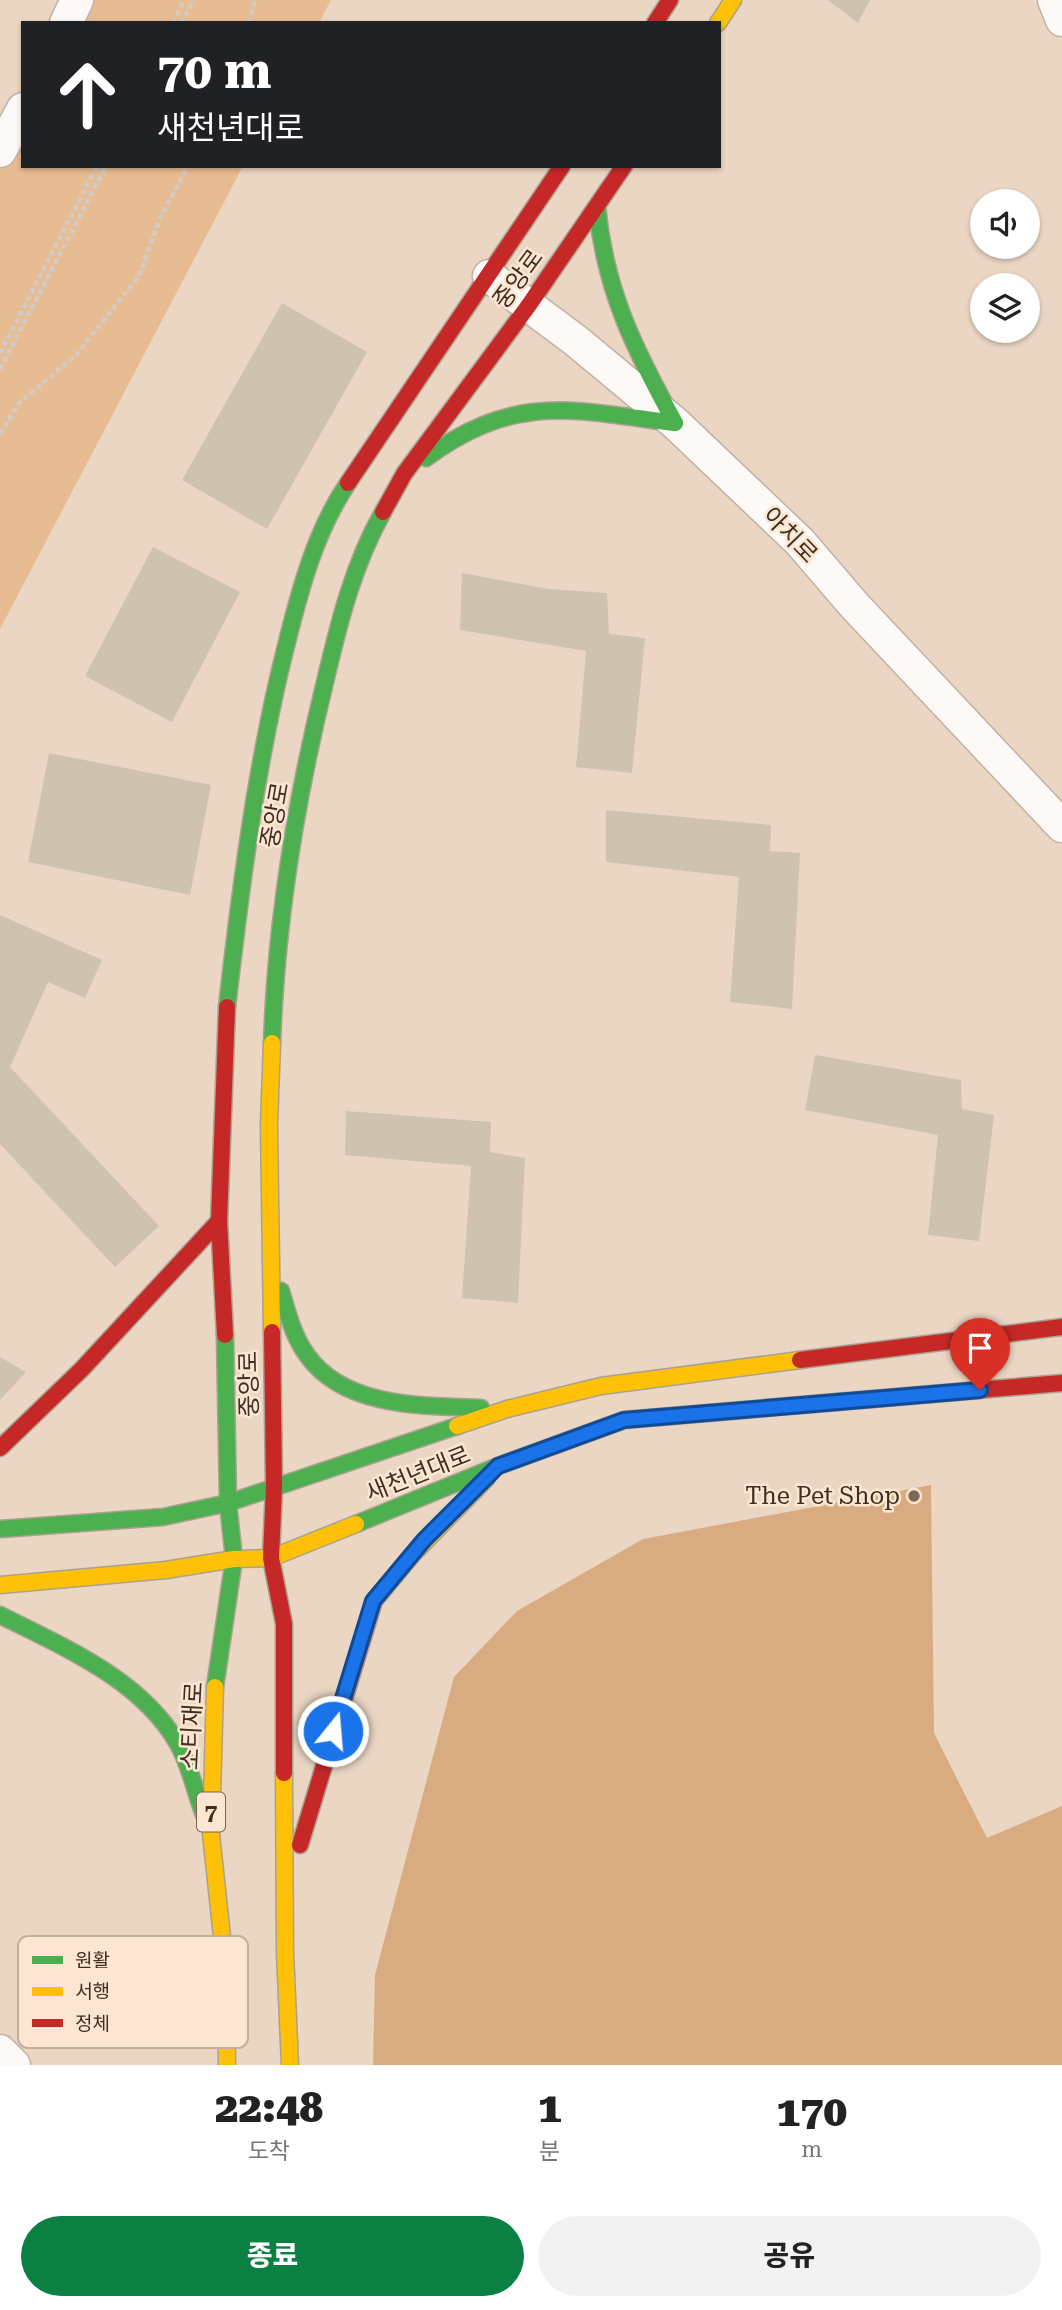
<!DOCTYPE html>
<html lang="ko">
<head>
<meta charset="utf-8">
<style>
  body { margin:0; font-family:"Roboto Serif","Noto Sans KR",serif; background:#f2f2f2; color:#222; height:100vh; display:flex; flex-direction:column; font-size:26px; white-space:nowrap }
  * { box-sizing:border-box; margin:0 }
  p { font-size:23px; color:#767676 }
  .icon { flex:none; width:38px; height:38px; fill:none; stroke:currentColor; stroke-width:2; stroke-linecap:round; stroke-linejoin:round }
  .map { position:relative; height:2065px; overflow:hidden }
  .drawer { display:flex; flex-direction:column; background:#fff; flex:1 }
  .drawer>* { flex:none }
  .top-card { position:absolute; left:21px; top:21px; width:700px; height:147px; border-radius:0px; box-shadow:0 2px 5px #0004; background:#202124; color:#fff; overflow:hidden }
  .controls { position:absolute; left:970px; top:189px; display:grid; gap:14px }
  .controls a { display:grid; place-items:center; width:70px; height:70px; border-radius:50%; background:#fff; box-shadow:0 2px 5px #0004; font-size:35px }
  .pin { position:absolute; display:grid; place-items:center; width:60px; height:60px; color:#fff; margin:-72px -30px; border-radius:50% 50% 50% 0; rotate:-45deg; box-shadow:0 0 7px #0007 }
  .pin .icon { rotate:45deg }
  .me { position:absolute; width:77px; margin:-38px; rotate:17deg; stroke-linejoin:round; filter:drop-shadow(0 0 5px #0008) }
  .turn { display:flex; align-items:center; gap:24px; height:147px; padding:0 21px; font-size:32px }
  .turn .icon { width:91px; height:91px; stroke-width:2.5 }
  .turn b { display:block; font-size:49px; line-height:60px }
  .eta { display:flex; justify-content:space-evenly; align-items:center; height:119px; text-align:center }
  .eta b { font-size:42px; font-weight:800; line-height:49px }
  .primary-button { display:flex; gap:14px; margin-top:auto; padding:14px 21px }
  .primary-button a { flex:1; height:80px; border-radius:42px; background:#0b8043; color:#fff; font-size:28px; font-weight:800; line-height:80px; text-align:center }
  .primary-button a+a { background:#f2f2f2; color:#222 }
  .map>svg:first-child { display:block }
  .green { fill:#e8bc93 }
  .forest { fill:#d8ac80 }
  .building { fill:#d0c2b1 }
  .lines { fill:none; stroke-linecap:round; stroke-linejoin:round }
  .street-casing { stroke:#c2b2a3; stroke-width:35 }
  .fast-casing { stroke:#a9a28f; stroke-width:19 }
  .slow-casing { stroke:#a9a28f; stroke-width:19 }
  .jam-casing { stroke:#a9a28f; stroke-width:19 }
  .path { stroke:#d2ccc6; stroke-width:4.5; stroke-dasharray:5 3.5; stroke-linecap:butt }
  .street { stroke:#fcf9f6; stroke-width:32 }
  .fast { stroke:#4caf50; stroke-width:16 }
  .slow { stroke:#ffc107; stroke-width:16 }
  .jam { stroke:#c62828; stroke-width:16 }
  .route-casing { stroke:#114b97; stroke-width:18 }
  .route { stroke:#1a73e8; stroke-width:12 }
  .poi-dot { fill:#7b695a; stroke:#fde6d1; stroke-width:2.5 }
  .labels { text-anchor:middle; stroke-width:5; stroke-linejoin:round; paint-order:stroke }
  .shield { fill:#fde6d1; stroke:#776656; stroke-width:2 }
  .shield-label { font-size:23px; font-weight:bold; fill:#3e2f21 }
  .street-label { font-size:24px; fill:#3e2f21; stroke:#fde6d1 }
  .poi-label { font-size:24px; fill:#3e2f21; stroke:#fde6d1; text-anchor:end }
  .key { fill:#fde6d1; stroke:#c4af9c; stroke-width:2 }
  .key-label { font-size:19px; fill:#3e2f21 }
</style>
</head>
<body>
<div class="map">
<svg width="1062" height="2065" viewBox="0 0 1062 2065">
  <rect width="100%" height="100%" fill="#ebd6c3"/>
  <g class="green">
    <polygon points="81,0 331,0 319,23 69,23"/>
    <polygon points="23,109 23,166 243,166 0,629 0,151"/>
  </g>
  <polygon class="forest" points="931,1485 934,1733 987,1838 1062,1806 1062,2065 373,2065 375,1975 454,1677 517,1611 643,1539"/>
  <g class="building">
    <polygon points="828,0 870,0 858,23"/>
    <polygon points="282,303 367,352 267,529 182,480"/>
    <polygon points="153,547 240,592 172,722 85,676"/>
    <polygon points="462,573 548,589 607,593 609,634 645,638 632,773 576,767 586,651 460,630"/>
    <polygon points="49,753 211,785 190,895 28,862"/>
    <polygon points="606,810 771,825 770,851 800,853 792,1009 730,1002 739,877 606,862"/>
    <polygon points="0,915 102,960 85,998 48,982 10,1067 159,1226 115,1267 0,1144"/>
    <polygon points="815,1055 961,1080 962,1109 994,1115 979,1241 928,1235 938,1135 805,1110"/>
    <polygon points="346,1111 491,1122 490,1152 525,1158 518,1303 462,1298 471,1166 345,1155"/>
    <polygon points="0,1357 26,1372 0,1400"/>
  </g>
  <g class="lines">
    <defs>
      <g id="street">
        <polyline points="1054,0 1062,20"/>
        <polyline points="66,23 77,0"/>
        <polyline points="0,151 23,109"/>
        <polyline points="489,276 575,340 675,423 800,542 854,605 1062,826"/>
        <polyline points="0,2051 14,2065"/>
      </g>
      <g id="fast">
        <path d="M597 207C605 291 635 350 675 423"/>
        <path d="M426 458C516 392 573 410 675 423"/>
        <path d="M227 1007C241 885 256 765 286 646 300 590 315 532 348 483"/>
        <path d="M272 1043C276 922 296 800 325 682 339 623 353 565 383 512"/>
        <path d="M281 1291C288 1314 293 1336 307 1355 344 1408 424 1406 481 1408"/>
        <polyline points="356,1524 498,1466 624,1420 837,1402"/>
        <polyline points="0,1529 163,1517 228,1503 457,1426"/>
        <path d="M0 1615C63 1647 141 1679 178 1744 190 1765 195 1792 204 1815"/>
        <polyline points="215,1687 234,1559 228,1503 225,1335"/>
      </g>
      <g id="slow">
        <polyline points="718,23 733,0"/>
        <polyline points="272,1043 269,1124 272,1332"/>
        <polyline points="457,1426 507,1409 601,1386 800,1360"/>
        <polyline points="413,1554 487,1478"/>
        <polyline points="0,1585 166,1570 234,1559 271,1558 356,1524"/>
        <polyline points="215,1687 211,1834 226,1974 227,2065"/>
        <polyline points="284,1773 285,1952 290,2065"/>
      </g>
      <g id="jam">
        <polyline points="655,23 670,0"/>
        <polyline points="348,483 562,166"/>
        <polyline points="383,512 404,474 529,305 624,166"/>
        <polyline points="272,1332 274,1486 271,1558 284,1624 284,1773"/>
        <polyline points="225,1335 219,1221 227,1007"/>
        <polyline points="800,1360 1062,1327"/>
        <polyline points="837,1402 1062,1383"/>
        <polyline points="0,1448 82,1369 219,1221"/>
        <polyline points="300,1845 374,1601 413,1554"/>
      </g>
    </defs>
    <use href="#street" class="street-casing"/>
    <use href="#fast" class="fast-casing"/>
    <use href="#slow" class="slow-casing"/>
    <use href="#jam" class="jam-casing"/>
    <g class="path">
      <polyline points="173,23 184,0"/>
      <polyline points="181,23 194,0"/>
      <polyline points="249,23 255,0"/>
      <polyline points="0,353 97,166"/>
      <polyline points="0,369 106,166"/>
      <polyline points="0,434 19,403 76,355 139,276 161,216 188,166"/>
    </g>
    <use href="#street" class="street"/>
    <use href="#fast" class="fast"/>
    <use href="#slow" class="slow"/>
    <use href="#jam" class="jam"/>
  </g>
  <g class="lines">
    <defs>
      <polyline id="route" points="333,1731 373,1601 424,1540 498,1466 624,1420 980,1390"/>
    </defs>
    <use href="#route" class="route-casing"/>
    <use href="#route" class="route"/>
  </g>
  <circle class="poi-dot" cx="914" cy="1496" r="7"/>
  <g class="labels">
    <rect class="shield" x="197" y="1792.5" width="28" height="39" rx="5"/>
    <g class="shield-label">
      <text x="211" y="1820">7</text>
    </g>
    <g class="street-label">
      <text transform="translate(518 279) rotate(-54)" y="8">중앙로</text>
      <text transform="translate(790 535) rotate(46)" y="8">아치로</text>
      <text transform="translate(275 815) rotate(-80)" y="8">중앙로</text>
      <text transform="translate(249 1384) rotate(-91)" y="8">중앙로</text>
      <text transform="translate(418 1474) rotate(-22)" y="8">새천년대로</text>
      <text transform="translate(192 1726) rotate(-87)" y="8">소티재로</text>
    </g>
    <g class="poi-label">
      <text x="900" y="1504">The Pet Shop</text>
    </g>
  </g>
  <rect x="18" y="1936" width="230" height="112" rx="10" class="key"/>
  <rect x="32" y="1956" width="31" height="8" fill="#4caf50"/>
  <rect x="32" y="1987" width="31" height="9" fill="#ffc107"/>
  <rect x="32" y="2019" width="31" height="8" fill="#c62828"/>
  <g class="key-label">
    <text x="75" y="1967">원활</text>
    <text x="75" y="1998">서행</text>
    <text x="75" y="2030">정체</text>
  </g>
</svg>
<div class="controls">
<a><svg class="icon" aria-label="sound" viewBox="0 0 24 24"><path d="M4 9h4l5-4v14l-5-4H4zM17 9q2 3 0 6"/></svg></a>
<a><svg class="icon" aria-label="layers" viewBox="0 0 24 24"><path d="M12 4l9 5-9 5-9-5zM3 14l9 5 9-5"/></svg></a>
</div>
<div class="pin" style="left:980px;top:1390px;background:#d93025"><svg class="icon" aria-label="arrive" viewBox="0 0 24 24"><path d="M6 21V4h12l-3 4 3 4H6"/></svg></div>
<svg class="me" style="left:333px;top:1731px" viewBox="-20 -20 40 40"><circle r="17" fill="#1a73e8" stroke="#fff" stroke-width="3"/><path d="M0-11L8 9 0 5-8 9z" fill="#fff"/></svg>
<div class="top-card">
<div class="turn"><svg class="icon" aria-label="ahead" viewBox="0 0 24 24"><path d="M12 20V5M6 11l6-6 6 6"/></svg><div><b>70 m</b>새천년대로</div></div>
</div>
</div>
<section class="drawer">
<div class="eta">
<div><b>22:48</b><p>도착</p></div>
<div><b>1</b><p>분</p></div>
<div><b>170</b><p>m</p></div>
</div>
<div class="primary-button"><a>종료</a><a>공유</a></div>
</section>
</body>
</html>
